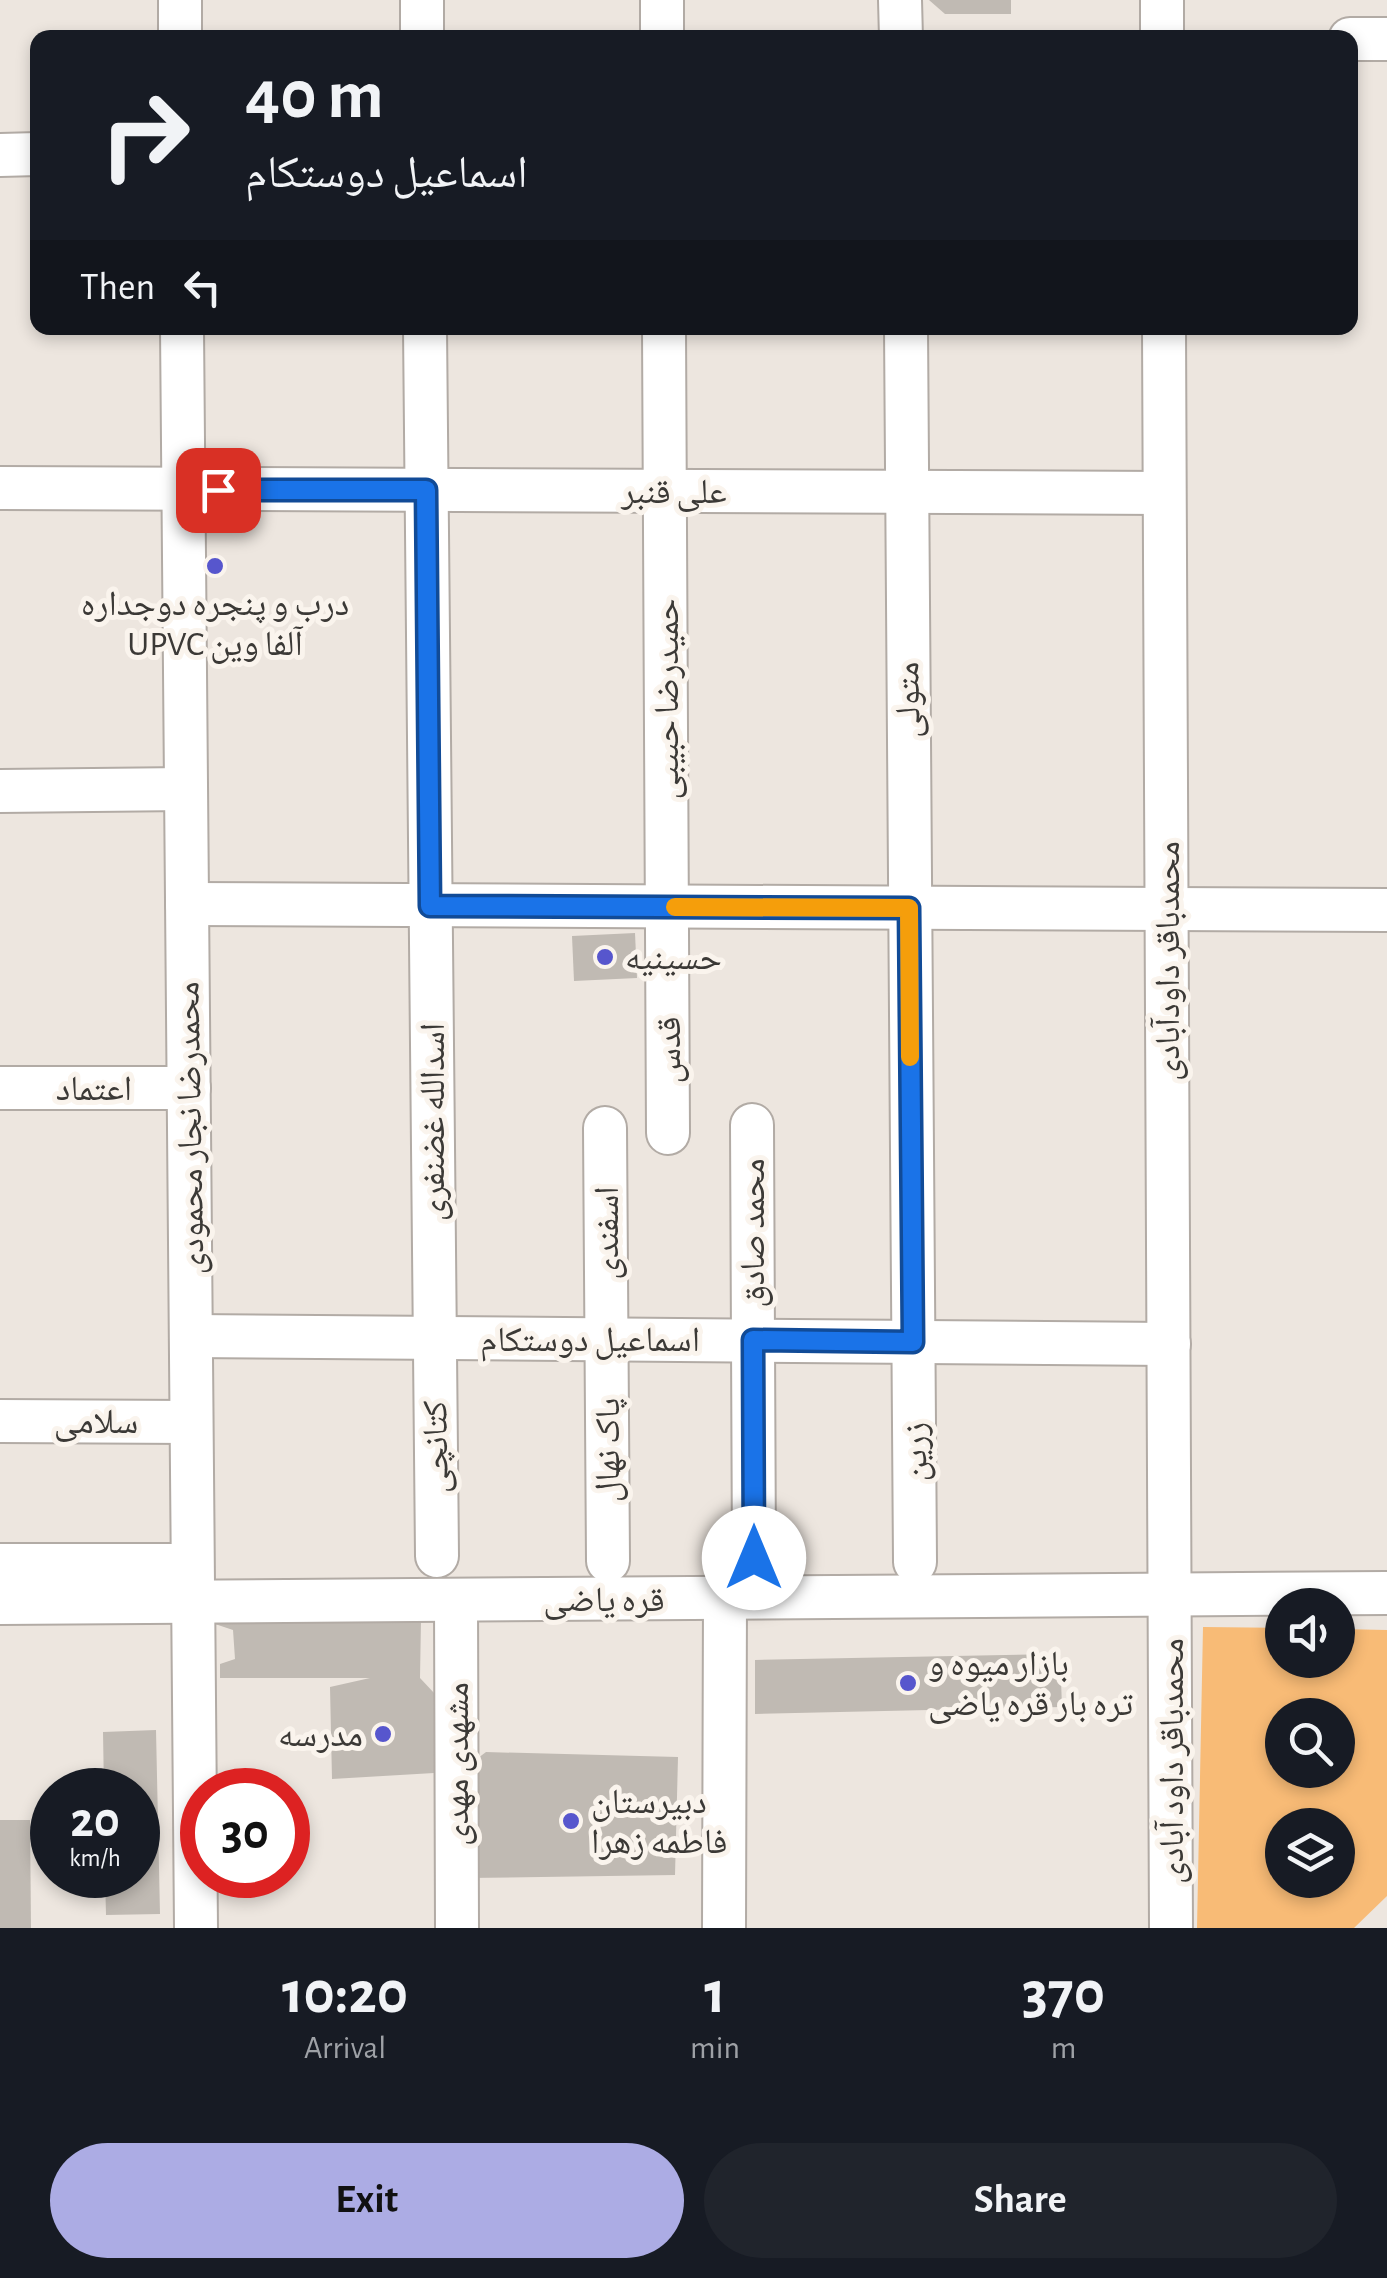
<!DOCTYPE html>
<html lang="en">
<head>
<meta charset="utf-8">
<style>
  body { margin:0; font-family:"Alegreya Sans","Noto Naskh Arabic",sans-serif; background:#20242c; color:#f1f3f6; height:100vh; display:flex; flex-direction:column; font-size:38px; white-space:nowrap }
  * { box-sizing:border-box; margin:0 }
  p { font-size:32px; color:#9ea1a6 }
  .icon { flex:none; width:55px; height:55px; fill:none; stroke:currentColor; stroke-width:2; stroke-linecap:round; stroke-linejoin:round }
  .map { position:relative; height:1928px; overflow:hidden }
  .drawer { display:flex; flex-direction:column; background:#171b24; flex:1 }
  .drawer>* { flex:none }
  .hud { position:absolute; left:30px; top:30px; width:1328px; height:305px; border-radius:20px; box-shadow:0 5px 15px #0003; background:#171b24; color:#f1f3f6; overflow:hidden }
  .fabs { position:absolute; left:1265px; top:1588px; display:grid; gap:20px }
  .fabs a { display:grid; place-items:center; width:90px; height:90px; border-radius:50%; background:#171b24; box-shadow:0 5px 15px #0003; font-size:50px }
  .speed { position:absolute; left:30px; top:1768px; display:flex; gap:20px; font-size:50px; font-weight:700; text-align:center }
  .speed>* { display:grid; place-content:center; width:130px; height:130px; border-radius:50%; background:#171b24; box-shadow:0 5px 15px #0003; line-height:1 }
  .speed small { font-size:25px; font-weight:400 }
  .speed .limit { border:15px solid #d22; background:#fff; color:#111 }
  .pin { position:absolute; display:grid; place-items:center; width:85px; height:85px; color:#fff; margin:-42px; border-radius:20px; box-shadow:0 5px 15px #0006 }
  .me { position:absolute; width:110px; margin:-55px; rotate:0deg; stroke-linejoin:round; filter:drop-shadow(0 0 8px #0008) }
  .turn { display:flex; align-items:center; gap:35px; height:210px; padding:0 50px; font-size:45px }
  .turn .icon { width:130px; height:130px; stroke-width:2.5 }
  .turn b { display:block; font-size:70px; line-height:85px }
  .then { display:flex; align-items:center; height:95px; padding:0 50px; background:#0003; gap:20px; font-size:38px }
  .eta { display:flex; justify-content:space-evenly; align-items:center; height:170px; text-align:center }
  .eta b { font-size:60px; font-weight:700; line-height:70px }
  .button { display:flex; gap:20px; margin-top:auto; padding:20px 50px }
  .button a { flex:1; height:115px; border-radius:60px; background:#acace4; color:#111; font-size:40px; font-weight:700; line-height:115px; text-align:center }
  .button a+a { background:#20242c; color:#f1f3f6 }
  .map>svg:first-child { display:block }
  .green { fill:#f8bb76; fill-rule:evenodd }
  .building { fill:#c0bab3 }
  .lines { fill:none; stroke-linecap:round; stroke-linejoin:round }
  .minor-casing { stroke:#b2aba5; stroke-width:46 }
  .minor { stroke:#fff; stroke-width:42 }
  .route-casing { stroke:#114b97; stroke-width:25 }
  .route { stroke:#1a73e8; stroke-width:18 }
  .slow { stroke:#f59e0b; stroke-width:18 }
  .poi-dot { fill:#5756cd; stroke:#faf4ed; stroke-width:4 }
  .labels { text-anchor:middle; stroke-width:10; stroke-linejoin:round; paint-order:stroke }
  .street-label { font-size:35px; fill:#3b3936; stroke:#faf4ed }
  .poi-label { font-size:35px; fill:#3b3936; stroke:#faf4ed; text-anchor:start }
</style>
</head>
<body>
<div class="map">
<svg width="1387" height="1928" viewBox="0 0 1387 1928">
  <rect width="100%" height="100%" fill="#ede6df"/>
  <path class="green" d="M1203 1627 1282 1628V1660H1338V1629L1387 1630V1896L1354 1928H1197ZM1282 1715H1338V1770H1282ZM1282 1825H1338V1880H1282Z"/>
  <g class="building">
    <polygon points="929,0 1011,0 1011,14 945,14"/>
    <polygon points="635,933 637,978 574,981 572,936"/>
    <polygon points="214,1613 421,1619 420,1678 435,1694 434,1773 332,1779 330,1687 370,1678 220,1678 220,1664 235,1659 233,1630 215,1624"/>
    <polygon points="1060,1654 1062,1707 755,1714 755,1660"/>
    <polygon points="156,1730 160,1914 106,1915 105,1875 138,1875 138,1790 104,1790 103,1732"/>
    <polygon points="486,1752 678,1757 675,1875 467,1878 465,1768"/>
    <polygon points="0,1820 30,1820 31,1928 0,1928"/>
  </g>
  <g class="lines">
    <defs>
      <g id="minor">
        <polyline points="180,0 180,38"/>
        <polyline points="422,0 422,38"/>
        <polyline points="662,0 662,38"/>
        <polyline points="900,0 901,38"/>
        <polyline points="1162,0 1162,38"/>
        <polyline points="1350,39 1387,39"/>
        <polyline points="0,155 38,154"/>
        <polyline points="182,328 196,1928"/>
        <polyline points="425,328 437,1556"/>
        <polyline points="664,328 668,1133"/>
        <polyline points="906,328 915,1562"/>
        <polyline points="1164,328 1171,1928"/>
        <polyline points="0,488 1164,493"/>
        <polyline points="0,791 186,789"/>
        <polyline points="187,904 1387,910"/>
        <polyline points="0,1088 189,1088"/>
        <polyline points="752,1125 754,1558"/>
        <polyline points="605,1128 608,1561"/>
        <polyline points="191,1336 1169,1344"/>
        <polyline points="0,1421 191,1422"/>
        <polyline points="0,1565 192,1565"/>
        <polyline points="456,1600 457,1928"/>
        <polyline points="0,1603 1387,1593"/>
        <polyline points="724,1928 725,1598"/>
      </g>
    </defs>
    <use href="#minor" class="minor-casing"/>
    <use href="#minor" class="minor"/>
  </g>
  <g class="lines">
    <defs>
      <polyline id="route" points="218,490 426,490 430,906 909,908 913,1342 753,1340 754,1558"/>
    </defs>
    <use href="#route" class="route-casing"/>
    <use href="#route" class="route"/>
    <polyline class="slow" points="675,907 909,908 910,1057"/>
  </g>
  <g class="poi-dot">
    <circle cx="215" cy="566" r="10"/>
    <circle cx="605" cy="957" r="10"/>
    <circle cx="908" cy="1683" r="10"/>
    <circle cx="383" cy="1734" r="10"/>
    <circle cx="571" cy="1821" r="10"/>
  </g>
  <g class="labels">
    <g class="street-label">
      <text x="674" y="503">علی قنبر</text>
      <text transform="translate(666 699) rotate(-90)" y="12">حمیدرضا حبیبی</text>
      <text transform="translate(907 700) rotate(-91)" y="12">متولی</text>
      <text transform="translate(1167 961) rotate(-90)" y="12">محمدباقر داودآبادی</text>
      <text transform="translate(668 1050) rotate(-90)" y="12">قدس</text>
      <text x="94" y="1100">اعتماد</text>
      <text transform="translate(432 1122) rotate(-90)" y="12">اسدالله غضنفری</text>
      <text transform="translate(189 1128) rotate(-91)" y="12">محمدرضا نجار محمودی</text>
      <text transform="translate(606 1233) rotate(-90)" y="12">اسفندی</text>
      <text transform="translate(752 1233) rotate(-90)" y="12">محمد صادق</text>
      <text x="590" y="1351">اسماعیل دوستکام</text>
      <text x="96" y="1433">سلامی</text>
      <text transform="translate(435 1447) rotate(-91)" y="12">کتانچی</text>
      <text transform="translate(607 1450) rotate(-90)" y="12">پاک نهال</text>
      <text transform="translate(914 1452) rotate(-91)" y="12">زرین</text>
      <text x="604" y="1611">قره یاضی</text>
      <text transform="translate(1171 1761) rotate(-90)" y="12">محمدباقر داود آبادی</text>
      <text transform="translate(456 1764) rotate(-90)" y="12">مشهدی مهدی</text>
    </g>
    <g class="poi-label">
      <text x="215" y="615" text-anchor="middle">درب و پنجره دوجداره<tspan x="215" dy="40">UPVC آلفا وین</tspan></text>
      <text x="625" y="969">حسینیه</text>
      <text x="928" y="1675">بازار میوه و<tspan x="928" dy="40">تره بار قره یاضی</tspan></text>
      <text x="363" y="1746" text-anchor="end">مدرسه</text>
      <text x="591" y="1813">دبیرستان<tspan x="591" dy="40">فاطمه زهرا</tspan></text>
    </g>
  </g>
</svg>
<div class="fabs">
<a><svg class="icon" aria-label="sound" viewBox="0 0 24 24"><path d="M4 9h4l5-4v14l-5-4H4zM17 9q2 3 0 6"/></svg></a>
<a><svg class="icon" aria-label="search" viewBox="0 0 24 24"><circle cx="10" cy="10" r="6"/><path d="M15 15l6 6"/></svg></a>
<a><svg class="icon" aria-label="layers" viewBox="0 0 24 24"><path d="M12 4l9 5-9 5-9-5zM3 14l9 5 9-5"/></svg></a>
</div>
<div class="speed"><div>20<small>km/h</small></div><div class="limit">30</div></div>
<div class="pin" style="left:218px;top:490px;background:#d93025"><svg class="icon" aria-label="arrive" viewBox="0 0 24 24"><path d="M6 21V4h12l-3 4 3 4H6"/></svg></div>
<svg class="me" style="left:754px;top:1558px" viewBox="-20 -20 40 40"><circle r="19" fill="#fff"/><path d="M0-13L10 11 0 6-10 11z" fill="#1a73e8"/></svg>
<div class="hud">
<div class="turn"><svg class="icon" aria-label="right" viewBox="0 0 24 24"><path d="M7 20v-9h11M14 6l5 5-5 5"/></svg><div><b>40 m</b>اسماعیل دوستکام</div></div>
<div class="then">Then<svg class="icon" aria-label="left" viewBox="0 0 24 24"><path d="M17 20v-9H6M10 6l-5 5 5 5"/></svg></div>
</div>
</div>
<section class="drawer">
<div class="eta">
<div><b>10:20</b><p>Arrival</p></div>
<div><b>1</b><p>min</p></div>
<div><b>370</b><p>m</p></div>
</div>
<div class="button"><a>Exit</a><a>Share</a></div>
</section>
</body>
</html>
